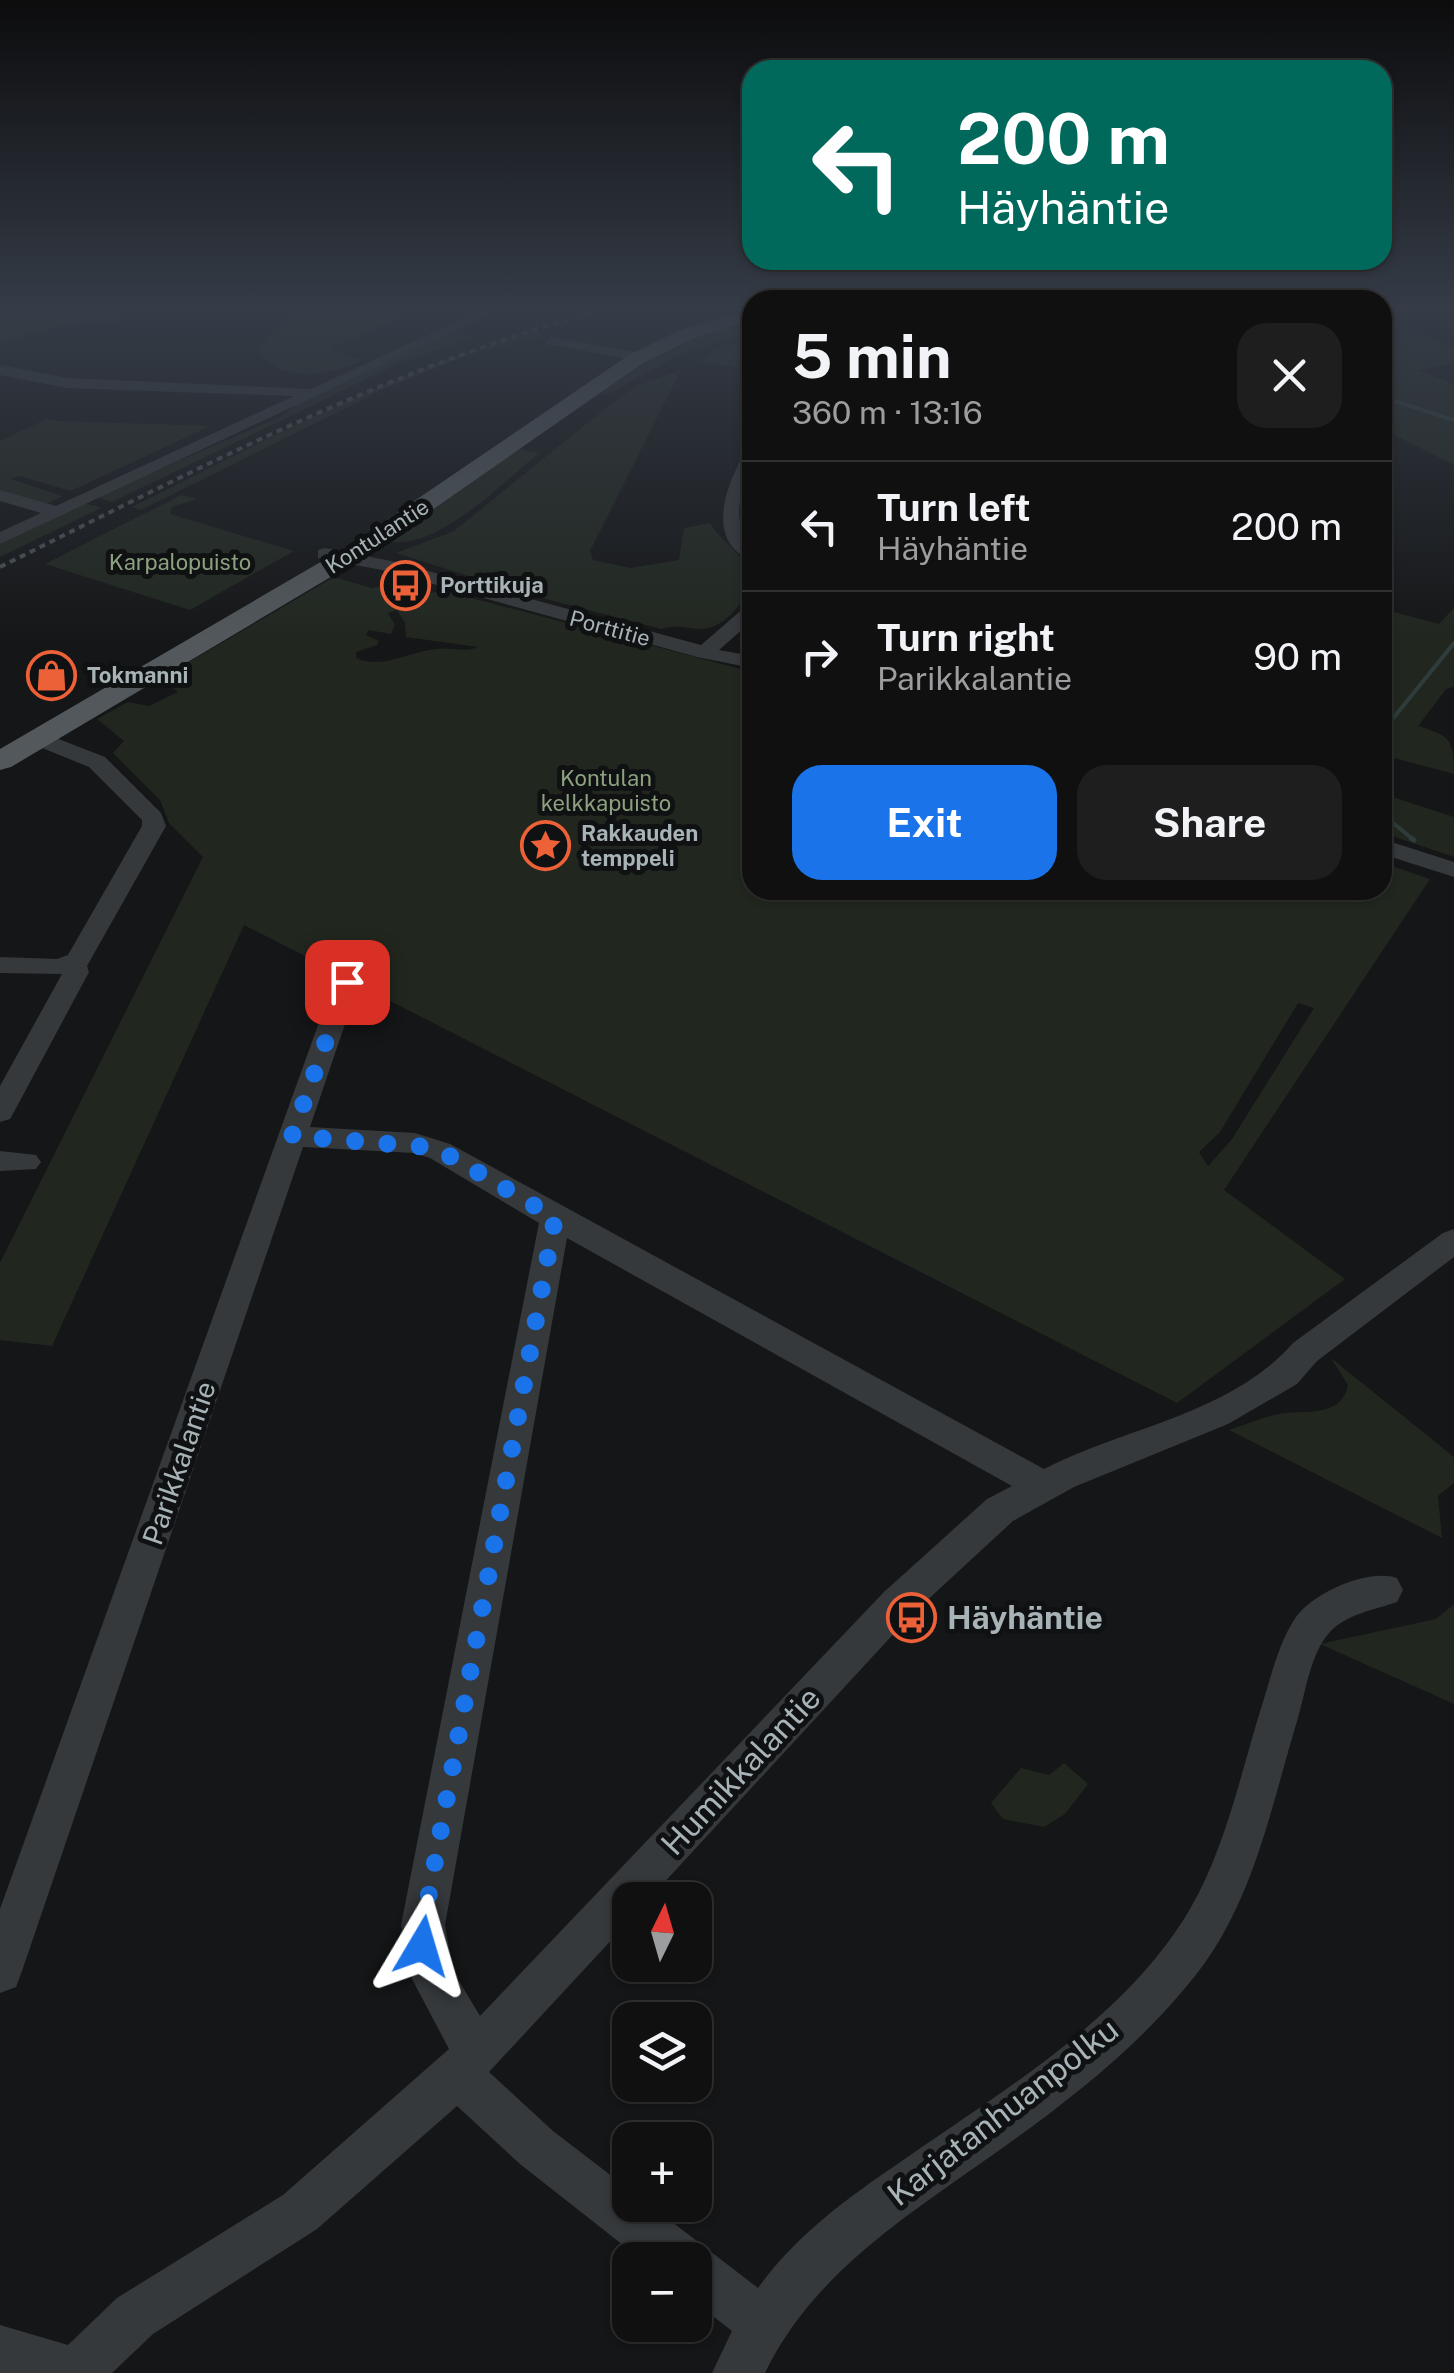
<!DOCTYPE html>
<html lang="en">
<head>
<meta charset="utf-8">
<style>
  body { margin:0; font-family:"Public Sans",sans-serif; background:#1e1e1f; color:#f1f3f6; height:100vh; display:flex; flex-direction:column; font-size:38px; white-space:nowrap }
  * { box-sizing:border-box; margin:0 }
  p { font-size:32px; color:#9c9d9f }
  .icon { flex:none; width:55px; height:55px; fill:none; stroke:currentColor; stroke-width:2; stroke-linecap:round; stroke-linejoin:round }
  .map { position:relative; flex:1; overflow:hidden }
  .drawer { position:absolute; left:742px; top:290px; width:650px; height:610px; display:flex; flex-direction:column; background:#101011; border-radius:30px; box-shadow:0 2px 8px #0004,0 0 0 2px #303031 }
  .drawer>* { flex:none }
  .hud { position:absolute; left:742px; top:60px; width:650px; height:210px; border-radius:30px; box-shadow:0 2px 8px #0004,0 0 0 2px #303031; background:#00695c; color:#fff; overflow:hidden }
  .needle { width:65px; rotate:5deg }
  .tools { position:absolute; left:612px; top:1882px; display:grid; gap:20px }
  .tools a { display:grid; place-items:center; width:100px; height:100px; border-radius:20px; background:#101011; box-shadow:0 2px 8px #0004,0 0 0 2px #303031; font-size:50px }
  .pin { position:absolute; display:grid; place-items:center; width:85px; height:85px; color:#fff; margin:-42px; border-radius:20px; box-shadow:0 5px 15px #0006 }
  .me { position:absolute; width:110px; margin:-55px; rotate:7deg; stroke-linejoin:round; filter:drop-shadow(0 0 8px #0008) }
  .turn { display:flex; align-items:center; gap:35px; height:210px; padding:0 50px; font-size:45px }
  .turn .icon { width:130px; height:130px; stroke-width:2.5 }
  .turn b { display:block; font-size:70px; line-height:85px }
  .round { display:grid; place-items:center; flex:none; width:105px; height:105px; border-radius:30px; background:#1e1e1f }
  .headline { display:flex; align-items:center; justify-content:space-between; height:170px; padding:0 50px }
  h1 { font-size:60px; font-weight:700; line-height:75px }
  .action { display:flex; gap:20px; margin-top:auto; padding:20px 50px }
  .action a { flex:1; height:115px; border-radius:30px; background:#1a73e8; color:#fff; font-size:40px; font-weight:700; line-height:115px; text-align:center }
  .action a+a { background:#1e1e1f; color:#f1f3f6 }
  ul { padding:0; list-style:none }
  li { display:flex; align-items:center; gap:30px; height:130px; padding:0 50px; border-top:2px solid #303031 }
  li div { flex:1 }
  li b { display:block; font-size:38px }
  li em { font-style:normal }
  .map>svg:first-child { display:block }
  .green { fill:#21271f; fill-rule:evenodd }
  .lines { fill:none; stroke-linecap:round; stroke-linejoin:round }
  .stream-far1 { stroke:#2e3c3c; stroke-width:4 }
  .stream { stroke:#2e3c3c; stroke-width:5 }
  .minor { fill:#36393c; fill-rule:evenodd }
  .major { fill:#52585b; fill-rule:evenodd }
  .rail { stroke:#4b5053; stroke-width:4; stroke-dasharray:6 5; stroke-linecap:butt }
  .route { stroke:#1a73e8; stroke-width:18; stroke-dasharray:0 32.4 }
  .labels { text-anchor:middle; stroke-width:10; stroke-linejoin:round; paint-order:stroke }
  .far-street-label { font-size:22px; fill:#a7b3b7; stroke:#101112 }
  .far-park-label { font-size:22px; fill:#8ca17f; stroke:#101112 }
  .far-poi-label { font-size:22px; font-weight:bold; fill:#a7b3b7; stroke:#101112; text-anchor:start }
  .street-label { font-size:28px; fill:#a7b3b7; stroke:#101112 }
  .near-poi-label { font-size:32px; font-weight:bold; fill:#a7b3b7; stroke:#101112; text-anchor:start }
  .near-street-label { font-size:32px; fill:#a7b3b7; stroke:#101112 }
</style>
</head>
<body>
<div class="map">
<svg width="1454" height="2373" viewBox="0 0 1454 2373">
  <rect width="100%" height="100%" fill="#151617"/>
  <g class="green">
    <path d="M0 311H130L119 321C79 320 36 330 0 344Z"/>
    <path d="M289 311H414L329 349 364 360C326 376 288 385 257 352Z"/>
    <polygon points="736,323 752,330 678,356 604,396 605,387 676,343"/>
    <polygon points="1411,331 1454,348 1454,363 1418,370 1454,384 1454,465 1383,429 1383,335"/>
    <polygon points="452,332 472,337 402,362 112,502 96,497 280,417 305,399"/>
    <path d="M530 332 545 335 470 354 384 389 141 510 132 507C262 442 390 373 530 332Z"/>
    <polygon points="752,338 752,368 701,363 716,348"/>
    <path d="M681 370 590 551 593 560 630 568 679 560 684 528 710 523C719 538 732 546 742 559 760 583 735 622 708 628 693 632 681 623 661 629L519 592 396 553 454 531 611 404 636 386Z"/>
    <polygon points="47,419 58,421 210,426 71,491 19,476 11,479 62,496 46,504 0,490 0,441"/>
    <path d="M518 449 539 453C503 482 433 555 386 540Z"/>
    <polygon points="181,495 197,499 172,507 170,514 294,551 190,610 45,564"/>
    <polygon points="84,503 101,508 0,557 0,544"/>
    <path d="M334 577 372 588 396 584 428 593 445 591 752 672V890H1382L1383 863 1430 879 1224 1190 1345 1279 1177 1403 353 982 369 980 381 973 383 963 373 956 349 959 340 974 244 925 52 1346 0 1340V1263L203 857 169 823 160 800 113 753 124 741 97 719 128 702 149 706 178 692 167 683V675ZM397 610 405 623 406 637 478 647C465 653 451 647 437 649 410 651 382 670 356 658V652L377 645 379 641 366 635 369 630 391 634 395 625 388 613ZM1298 1003 1314 1008 1232 1139 1208 1166 1199 1152 1220 1132Z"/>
    <path d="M1454 608V687L1446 689 1418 726C1451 736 1454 740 1454 774L1394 758 1383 772V609L1439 624Z"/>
    <polygon points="1383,794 1454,817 1454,857 1383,833"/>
    <path d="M1331 1358 1454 1457V1483L1438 1496 1442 1538 1229 1430C1244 1425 1259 1419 1274 1415 1298 1408 1341 1421 1348 1385Z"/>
    <polygon points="1454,1604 1454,1704 1320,1644 1436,1619"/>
    <polygon points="1064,1763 1088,1784 1065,1814 1044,1827 1003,1819 991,1803 1021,1768 1049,1775"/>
  </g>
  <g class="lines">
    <g class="stream-far1">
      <polyline points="1382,397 1454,420"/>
      <polyline points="1382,732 1454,643"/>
      <polyline points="1382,814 1414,840"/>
    </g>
    <polyline class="stream" points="1411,838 1414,840"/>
    <g class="minor">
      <polygon points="479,311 497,311 0,544 0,532 41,513 0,501 0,490 56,506 294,396 67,388 0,375 0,365 67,378 311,389"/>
      <polygon points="552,337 640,353 647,357 640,361 547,344 545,341"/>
      <path d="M752 447C754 473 739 489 739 513 739 532 753 541 752 560 712 546 721 501 735 472 740 461 742 452 752 447Z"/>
      <polygon points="325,548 391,561 701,645 745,607 752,605 752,621 719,650 752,656 752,668 697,657 382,570 318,558 318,550"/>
      <polygon points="38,731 105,757 161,813 166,826 87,966 89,972 14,1112 10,1119 0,1122 0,1086 62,974 0,973 0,957 57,959 68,955 142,826 142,820 89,767 30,743 27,738"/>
      <polygon points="1382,839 1454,862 1454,877 1382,854"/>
      <path d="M370 956 383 964 358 986 310 1127 415 1133 450 1144 1044 1469C1125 1427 1231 1414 1293 1343L1443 1233 1454 1229V1257L1317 1361 1297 1384 1228 1424 1074 1487 1013 1521 910 1616 648 1900H630V1920L489 2072 553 2131 630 2190V2205H650L758 2288C798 2232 856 2192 912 2154 1010 2086 1128 2015 1190 1909 1227 1845 1241 1771 1263 1702 1272 1673 1279 1642 1296 1617 1314 1592 1369 1568 1397 1578L1403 1590 1397 1602C1374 1610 1346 1614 1329 1633 1310 1655 1306 1691 1298 1718 1271 1806 1254 1902 1195 1976 1139 2047 1065 2104 991 2156 905 2217 812 2275 765 2373H712L732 2331 695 2302V2260H642L520 2164 457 2106 317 2229 153 2334 112 2373H0V2325L68 2345 117 2298 283 2195 449 2049 411 1977 401 1925 539 1223 430 1158 414 1153 303 1147 22 1971 16 1987 0 1993V1909L331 989 338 976ZM567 1238 1012 1486 987 1499 884 1592 480 2016 453 1971 445 1925Z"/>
      <polygon points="0,1151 36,1155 41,1162 36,1169 0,1171"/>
    </g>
    <polygon class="major" points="742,311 752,311 752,320 694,338 643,363 366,556 11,767 0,770 0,749 348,546 629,355 680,330"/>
    <path class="rail" d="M0 567C198 469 385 369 599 311"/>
  </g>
  <linearGradient id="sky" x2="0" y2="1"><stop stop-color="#0c0c0d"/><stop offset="0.48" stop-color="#353c47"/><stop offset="1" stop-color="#353c47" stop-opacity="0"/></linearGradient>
  <rect width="1454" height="643" fill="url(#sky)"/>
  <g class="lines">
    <polyline class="route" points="347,982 292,1136 428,1147 454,1158 555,1218 423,1926 422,1946"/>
  </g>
  <defs>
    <symbol id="bus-ring" viewBox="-11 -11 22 22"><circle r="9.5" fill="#101112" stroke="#ec6137" stroke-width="1.5"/><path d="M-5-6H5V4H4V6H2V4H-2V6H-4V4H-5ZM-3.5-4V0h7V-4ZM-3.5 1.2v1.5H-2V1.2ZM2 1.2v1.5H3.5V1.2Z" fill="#ec6137"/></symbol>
    <symbol id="shop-ring" viewBox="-11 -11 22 22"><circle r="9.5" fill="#101112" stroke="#ec6137" stroke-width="1.5"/><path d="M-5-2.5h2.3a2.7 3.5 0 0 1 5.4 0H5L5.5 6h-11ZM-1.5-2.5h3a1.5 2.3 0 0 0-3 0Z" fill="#ec6137"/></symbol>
    <symbol id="sight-ring" viewBox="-11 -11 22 22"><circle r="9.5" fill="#101112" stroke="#ec6137" stroke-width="1.5"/><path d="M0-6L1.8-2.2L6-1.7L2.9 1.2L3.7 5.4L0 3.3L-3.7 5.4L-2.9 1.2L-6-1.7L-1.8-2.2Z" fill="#ec6137"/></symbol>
  </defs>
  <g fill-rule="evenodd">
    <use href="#bus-ring" x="378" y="558" width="55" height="55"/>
    <use href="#shop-ring" x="24" y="648" width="55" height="55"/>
    <use href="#sight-ring" x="518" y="818" width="55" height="55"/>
    <use href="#bus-ring" x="884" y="1590" width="55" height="55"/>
  </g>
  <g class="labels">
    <g class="far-street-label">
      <text transform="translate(377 536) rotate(-33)" y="8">Kontulantie</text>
      <text transform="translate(610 628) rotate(15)" y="8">Porttitie</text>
    </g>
    <g class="far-park-label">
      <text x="180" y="570">Karpalopuisto</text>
      <text x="606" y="786">Kontulan<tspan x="606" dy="25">kelkkapuisto</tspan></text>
    </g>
    <g class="far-poi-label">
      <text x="440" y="593">Porttikuja</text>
      <text x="87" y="683">Tokmanni</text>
      <text x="581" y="841">Rakkauden<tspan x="581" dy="25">temppeli</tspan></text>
    </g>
    <g class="street-label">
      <text transform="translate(179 1463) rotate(-71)" y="10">Parikkalantie</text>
    </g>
    <g class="near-poi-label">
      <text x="947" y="1629">Häyhäntie</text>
    </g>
    <g class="near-street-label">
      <text transform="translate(741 1771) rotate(-47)" y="11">Humikkalantie</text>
      <text transform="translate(1003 2112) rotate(-38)" y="11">Karjatanhuanpolku</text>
    </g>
  </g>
</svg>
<div class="tools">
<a><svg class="needle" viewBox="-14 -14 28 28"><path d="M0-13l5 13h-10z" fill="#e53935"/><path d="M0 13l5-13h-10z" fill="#9c9d9f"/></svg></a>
<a><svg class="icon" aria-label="layers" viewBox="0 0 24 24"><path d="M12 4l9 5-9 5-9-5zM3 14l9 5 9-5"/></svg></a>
<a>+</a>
<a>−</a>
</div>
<div class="pin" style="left:347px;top:982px;background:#d93025"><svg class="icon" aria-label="arrive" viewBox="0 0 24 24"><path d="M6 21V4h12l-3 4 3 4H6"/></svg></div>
<svg class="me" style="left:422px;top:1946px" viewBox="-20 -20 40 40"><path d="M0-17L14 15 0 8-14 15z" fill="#1a73e8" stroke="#fff" stroke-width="4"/></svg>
<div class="hud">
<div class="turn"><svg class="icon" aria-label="left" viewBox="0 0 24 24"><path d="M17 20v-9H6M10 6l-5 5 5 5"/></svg><div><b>200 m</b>Häyhäntie</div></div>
</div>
<section class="drawer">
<div class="headline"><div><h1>5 min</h1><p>360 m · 13:16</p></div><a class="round"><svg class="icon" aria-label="close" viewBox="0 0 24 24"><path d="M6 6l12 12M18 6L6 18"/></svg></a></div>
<ul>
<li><svg class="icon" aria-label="left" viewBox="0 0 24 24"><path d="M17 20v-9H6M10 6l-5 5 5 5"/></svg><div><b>Turn left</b><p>Häyhäntie</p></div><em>200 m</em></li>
<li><svg class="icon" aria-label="right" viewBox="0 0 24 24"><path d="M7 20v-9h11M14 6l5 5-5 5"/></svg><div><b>Turn right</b><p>Parikkalantie</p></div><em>90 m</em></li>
</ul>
<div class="action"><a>Exit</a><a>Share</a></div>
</section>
</div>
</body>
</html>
